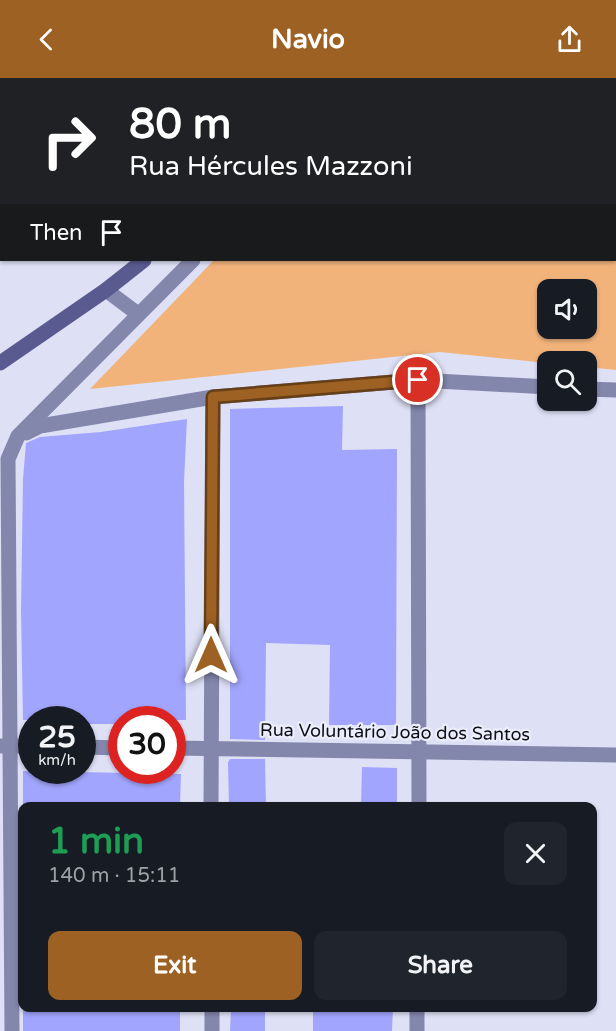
<!DOCTYPE html>
<html lang="en">
<head>
<meta charset="utf-8">
<style>
  body { margin:0; font-family:"Varela Round",sans-serif; background:#20242c; color:#f1f3f6; height:100vh; display:flex; flex-direction:column; font-size:22px; white-space:nowrap }
  * { box-sizing:border-box; margin:0 }
  p { font-size:20px; color:#9ea1a6 }
  .icon { flex:none; width:33px; height:33px; fill:none; stroke:currentColor; stroke-width:2; stroke-linecap:round; stroke-linejoin:round }
  .map { position:relative; flex:1; overflow:hidden }
  .details { position:absolute; left:18px; top:724px; width:579px; height:210px; display:flex; flex-direction:column; background:#171b24; border-radius:12px; box-shadow:0 2px 4px #0004 }
  .details>* { flex:none }
  .hud { position:absolute; left:0px; top:0px; width:616px; height:183px; box-shadow:0 2px 4px #0004; background:#202124; color:#fff; overflow:hidden }
  .controls { position:absolute; left:537px; top:201px; display:grid; gap:12px }
  .controls a { display:grid; place-items:center; width:60px; height:60px; border-radius:12px; background:#171b24; box-shadow:0 2px 4px #0004; font-size:30px }
  .speed { position:absolute; left:18px; top:628px; display:flex; gap:12px; font-size:30px; font-weight:700; text-align:center }
  .speed>* { display:grid; place-content:center; width:78px; height:78px; border-radius:50%; background:#171b24; box-shadow:0 2px 4px #0004; line-height:1 }
  .speed small { font-size:15px; font-weight:400 }
  .speed .limit { border:9px solid #d22; background:#fff; color:#111 }
  .pin { position:absolute; display:grid; place-items:center; width:51px; height:51px; color:#fff; margin:-26px; border:3px solid #fff; border-radius:50%; box-shadow:0 2px 6px #0007 }
  .me { position:absolute; width:66px; margin:-33px; rotate:0deg; stroke-linejoin:round; filter:drop-shadow(0 0 4px #0008) }
  .turn { display:flex; align-items:center; gap:21px; height:126px; padding:0 30px; font-size:27px }
  .turn .icon { width:78px; height:78px; stroke-width:2.5 }
  .turn b { display:block; font-size:42px; line-height:51px }
  .then { display:flex; align-items:center; height:57px; padding:0 30px; background:#0003; gap:12px; font-size:22px }
  .round { display:grid; place-items:center; flex:none; width:63px; height:63px; border-radius:12px; background:#20242c }
  .headline { display:flex; align-items:center; justify-content:space-between; height:102px; padding:0 30px }
  h1 { font-size:36px; font-weight:800; line-height:45px; color:#1e9e55 }
  .primary-button { display:flex; gap:12px; margin-top:auto; padding:12px 30px }
  .primary-button a { flex:1; height:69px; border-radius:12px; background:#9d6123; color:#fff; font-size:24px; font-weight:800; line-height:69px; text-align:center }
  .primary-button a+a { background:#20242c; color:#f1f3f6 }
  header { display:flex; justify-content:space-between; align-items:center; height:78px; padding:0 30px; background:#9d6123; color:#fff; font-size:27px; font-weight:800 }
  .map>svg:first-child { display:block }
  .green { fill:#f2b37b; fill-rule:evenodd }
  .building { fill:#a2a5fd }
  .lines { fill:none; stroke-linecap:round; stroke-linejoin:round }
  .path { stroke:#717281; stroke-width:4; stroke-dasharray:3 3; stroke-linecap:butt }
  .minor { stroke:#8487ac; stroke-width:15 }
  .secondary { stroke:#595a90; stroke-width:15 }
  .primary { stroke:#3d3a7b; stroke-width:15 }
  .route-casing { stroke:#663f17; stroke-width:15 }
  .route { stroke:#9d6123; stroke-width:10 }
  .labels { text-anchor:middle; stroke-width:4.5; stroke-linejoin:round; paint-order:stroke }
  .street-label { font-size:18px; fill:#0f0f17; stroke:#eceefb }
</style>
</head>
<body>
<header><svg class="icon" aria-label="back" viewBox="0 0 24 24"><path d="M15 5l-7 7 7 7"/></svg>Navio<svg class="icon" aria-label="share" viewBox="0 0 24 24"><path d="M12 15V3M7 8l5-5 5 5M5 13v7h14v-7"/></svg></header>
<div class="map">
<svg width="616" height="953" viewBox="0 0 616 953">
  <rect width="100%" height="100%" fill="#dee0f6"/>
  <g class="green">
    <polygon points="0,0 210,0 210,1 2,2 1,133"/>
    <polygon points="239,0 616,0 616,9 615,2"/>
    <path d="M616 59V292L587 289 586 284 547 285 440 274 90 311 214 182H615ZM548 212H586V250H548Z"/>
  </g>
  <g class="building">
    <polygon points="343,328 342,372 397,371 396,647 329,647 330,567 266,565 265,662 230,661 230,331"/>
    <polygon points="187,341 184,404 186,642 122,642 122,646 89,646 82,645 82,642 23,642 21,533 23,401 26,365 40,359 101,354"/>
    <polygon points="230,681 265,681 266,729 229,729 228,684"/>
    <polygon points="362,689 397,690 397,729 361,729"/>
    <polygon points="23,693 181,696 180,729 23,729"/>
    <rect x="23" y="930" width="157" height="23"/>
    <polygon points="231,930 265,930 265,953 230,953"/>
    <polygon points="313,930 393,930 392,953 313,953"/>
  </g>
  <g class="lines">
    <g class="path">
      <polyline points="542,2 547,0"/>
      <polyline points="615,2 616,2"/>
      <polyline points="0,108 2,108"/>
    </g>
    <g class="minor">
      <polyline points="106,212 138,236"/>
      <polyline points="418,302 419,729"/>
      <polyline points="586,311 616,312"/>
      <polyline points="26,355 40,348 213,319 418,302 548,309"/>
      <polyline points="0,668 32,668"/>
      <polyline points="82,669 122,670"/>
      <polyline points="172,670 616,677"/>
      <polyline points="211,729 213,319"/>
      <polyline points="212,930 212,953"/>
      <polyline points="12,953 8,381 18,358 193,182"/>
      <polyline points="417,953 417,930"/>
    </g>
    <polyline class="secondary" points="0,285 106,212 144,182"/>
    <g class="primary">
      <polyline points="225,0 226,2"/>
      <polyline points="615,33 616,33"/>
      <polyline points="0,159 2,159"/>
    </g>
  </g>
  <g class="lines">
    <defs>
      <polyline id="route" points="211,577 213,319 418,302"/>
    </defs>
    <use href="#route" class="route-casing"/>
    <use href="#route" class="route"/>
  </g>
  <g class="labels">
    <g class="street-label">
      <text transform="translate(395 654) rotate(1)" y="6">Rua Voluntário João dos Santos</text>
    </g>
  </g>
</svg>
<div class="controls">
<a><svg class="icon" aria-label="sound" viewBox="0 0 24 24"><path d="M4 9h4l5-4v14l-5-4H4zM17 9q2 3 0 6"/></svg></a>
<a><svg class="icon" aria-label="search" viewBox="0 0 24 24"><circle cx="10" cy="10" r="6"/><path d="M15 15l6 6"/></svg></a>
</div>
<div class="speed"><div>25<small>km/h</small></div><div class="limit">30</div></div>
<div class="pin" style="left:418px;top:302px;background:#d93025"><svg class="icon" aria-label="arrive" viewBox="0 0 24 24"><path d="M6 21V4h12l-3 4 3 4H6"/></svg></div>
<svg class="me" style="left:211px;top:577px" viewBox="-20 -20 40 40"><path d="M0-17L14 15 0 8-14 15z" fill="#9d6123" stroke="#fff" stroke-width="4"/></svg>
<div class="hud">
<div class="turn"><svg class="icon" aria-label="right" viewBox="0 0 24 24"><path d="M7 20v-9h11M14 6l5 5-5 5"/></svg><div><b>80 m</b>Rua Hércules Mazzoni</div></div>
<div class="then">Then<svg class="icon" aria-label="arrive" viewBox="0 0 24 24"><path d="M6 21V4h12l-3 4 3 4H6"/></svg></div>
</div>
<section class="details">
<div class="headline"><div><h1>1 min</h1><p>140 m · 15:11</p></div><a class="round"><svg class="icon" aria-label="close" viewBox="0 0 24 24"><path d="M6 6l12 12M18 6L6 18"/></svg></a></div>
<div class="primary-button"><a>Exit</a><a>Share</a></div>
</section>
</div>
</body>
</html>
